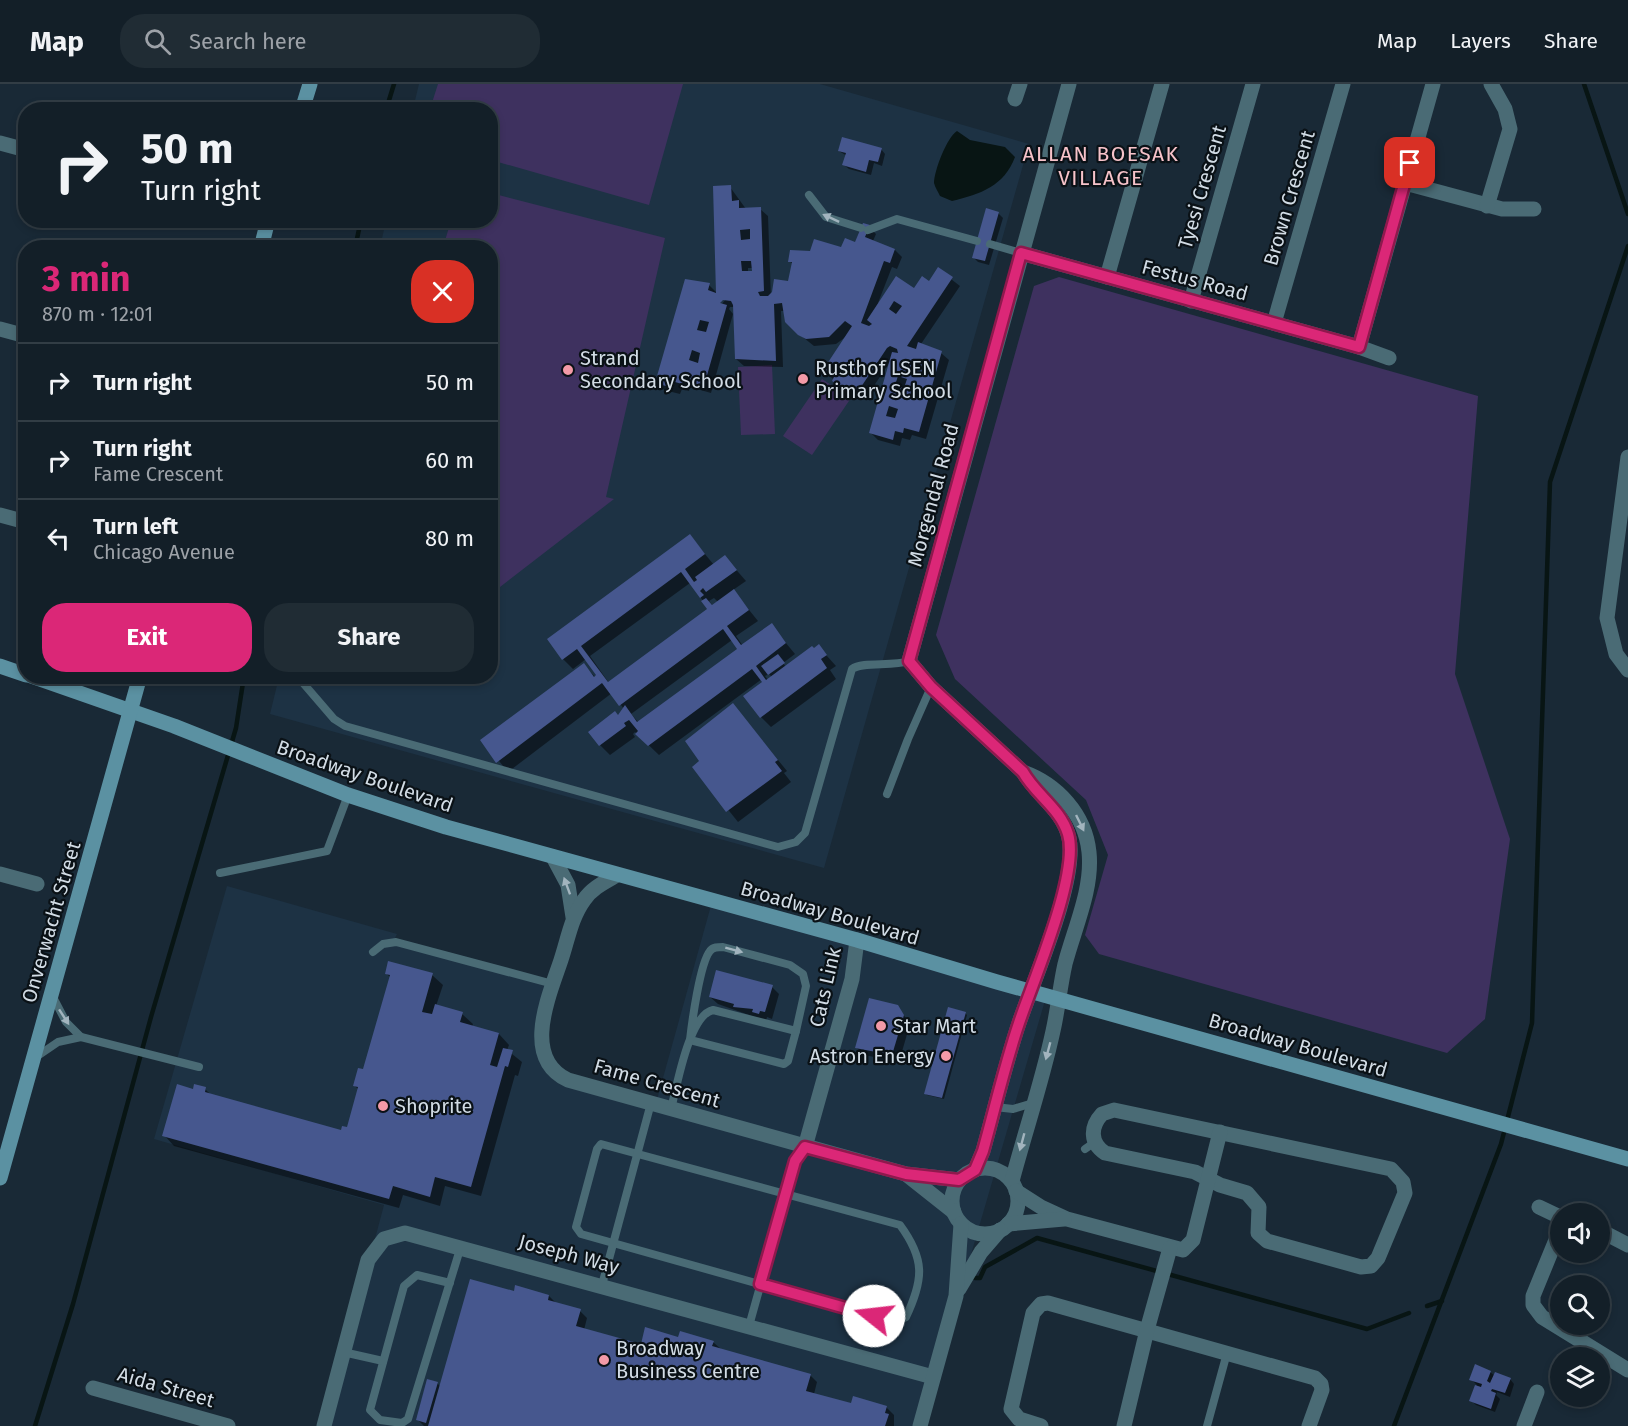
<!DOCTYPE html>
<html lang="en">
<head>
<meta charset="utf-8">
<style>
  body { margin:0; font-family:"Fira Sans",sans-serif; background:#202c34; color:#f1f3f6; height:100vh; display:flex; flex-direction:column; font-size:22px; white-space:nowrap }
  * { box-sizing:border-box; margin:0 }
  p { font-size:20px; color:#9da2a8 }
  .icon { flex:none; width:33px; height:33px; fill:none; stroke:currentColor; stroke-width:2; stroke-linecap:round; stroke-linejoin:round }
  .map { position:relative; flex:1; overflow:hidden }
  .side { position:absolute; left:18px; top:156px; width:480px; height:444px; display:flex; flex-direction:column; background:#131f28; border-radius:24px; box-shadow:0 3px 9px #0003,0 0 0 2px #323d45 }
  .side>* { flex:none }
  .hud { position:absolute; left:18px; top:18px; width:480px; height:126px; border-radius:24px; box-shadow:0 3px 9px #0003,0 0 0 2px #323d45; background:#131f28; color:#f1f3f6; overflow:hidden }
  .buttons { position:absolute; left:1550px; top:1119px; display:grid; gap:12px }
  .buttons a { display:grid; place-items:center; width:60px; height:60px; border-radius:50%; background:#131f28; box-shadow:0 3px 9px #0003,0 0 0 2px #323d45; font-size:30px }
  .pin { position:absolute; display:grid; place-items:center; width:51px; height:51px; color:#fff; margin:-26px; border-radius:12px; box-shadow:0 3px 9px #0006 }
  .me { position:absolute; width:66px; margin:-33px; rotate:286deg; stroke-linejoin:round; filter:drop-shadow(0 0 4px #0008) }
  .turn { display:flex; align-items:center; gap:21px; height:126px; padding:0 24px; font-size:27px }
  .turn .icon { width:78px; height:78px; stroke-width:2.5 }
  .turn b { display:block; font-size:42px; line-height:51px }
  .round { display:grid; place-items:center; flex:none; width:63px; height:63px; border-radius:24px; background:#202c34 }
  .head { display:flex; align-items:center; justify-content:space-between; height:102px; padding:0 24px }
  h1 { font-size:36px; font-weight:700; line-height:45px; color:#db2777 }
  .cta { display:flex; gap:12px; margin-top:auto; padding:12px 24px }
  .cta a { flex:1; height:69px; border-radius:24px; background:#db2777; color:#fff; font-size:24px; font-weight:700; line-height:69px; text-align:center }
  .cta a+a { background:#202c34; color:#f1f3f6 }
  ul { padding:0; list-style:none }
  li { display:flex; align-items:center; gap:18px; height:78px; padding:0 24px; border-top:2px solid #323d45 }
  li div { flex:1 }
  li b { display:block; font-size:22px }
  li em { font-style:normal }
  header { display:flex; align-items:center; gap:36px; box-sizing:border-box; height:84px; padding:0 30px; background:#131f28; border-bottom:2px solid #323d45 }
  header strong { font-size:28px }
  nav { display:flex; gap:33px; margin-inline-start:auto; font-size:21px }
  .search { width:420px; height:54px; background:#202c34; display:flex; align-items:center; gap:15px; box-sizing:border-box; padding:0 21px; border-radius:24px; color:#9da2a8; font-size:22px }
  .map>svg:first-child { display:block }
  .built { fill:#1d3244 }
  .green { fill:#3e315f }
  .water { fill:#081514 }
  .shadow { fill:#0007; fill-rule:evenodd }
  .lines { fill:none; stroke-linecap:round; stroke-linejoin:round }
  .stream { stroke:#081514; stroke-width:4.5 }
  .building { fill:#46578e; fill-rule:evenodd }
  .lane { stroke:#4a6b75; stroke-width:8 }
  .street { stroke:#4a6b75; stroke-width:15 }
  .secondary { stroke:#5b91a2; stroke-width:15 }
  .oneway { fill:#a2b4be }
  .route-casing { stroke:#8e194d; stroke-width:15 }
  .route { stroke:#db2777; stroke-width:10 }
  .poi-dot { fill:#f39aa7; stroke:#0a1116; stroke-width:2 }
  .labels { text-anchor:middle; stroke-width:4.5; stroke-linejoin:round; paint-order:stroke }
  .street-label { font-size:20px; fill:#d2dce5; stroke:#0a1116 }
  .poi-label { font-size:20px; fill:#d2dce5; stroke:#0a1116; text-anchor:start }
  .neighbourhood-label { font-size:21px; letter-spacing:1.5px; fill:#f7c3ca; stroke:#0a1116 }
</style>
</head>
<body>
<header>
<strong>Map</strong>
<div class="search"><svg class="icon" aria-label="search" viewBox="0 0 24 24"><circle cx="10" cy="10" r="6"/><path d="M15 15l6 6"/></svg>Search here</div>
<nav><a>Map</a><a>Layers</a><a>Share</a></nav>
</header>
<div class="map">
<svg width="1628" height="1342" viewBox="0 0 1628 1342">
  <rect width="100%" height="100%" fill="#192936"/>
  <g class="built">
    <polygon points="419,0 820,0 1029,60 824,784 270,630 279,593 490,592 490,164 380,163 386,137 490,136 490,26 413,25"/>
    <polygon points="227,802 397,850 394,856 551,898 544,934 555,987 656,1019 712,818 1046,913 921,1342 325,1342 384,1121 154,1055"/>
  </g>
  <g class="green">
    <polygon points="438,0 683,0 649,121 491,76 490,26 430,25"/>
    <polygon points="491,109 665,154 606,413 614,415 491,510 490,164 443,163 451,137 490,136"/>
    <polygon points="1059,193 1478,312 1455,590 1510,755 1485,935 1447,969 1099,870 1085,851 1108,771 1086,716 955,595 936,551 1034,202"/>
    <polygon points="772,281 775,350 741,351 738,283"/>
    <polygon points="822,295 851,314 812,371 783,352"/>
  </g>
  <path class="water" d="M957 47 970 56 1005 63 1015 73C1004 102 981 110 952 117L940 112C938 108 935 103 934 99 934 87 947 53 957 47Z"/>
  <g class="shadow">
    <polygon points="881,65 885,70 882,82 874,79 871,91 849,85 844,81 847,72 839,67"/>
    <path d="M730 103 746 125H760L768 132 771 214 789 199 793 180 789 177 811 169 856 160 869 143 876 150 873 157 895 166 902 173 897 185 892 183 878 219 929 199 938 185 960 202 921 260 941 269 949 276 926 355 912 351 910 356 902 354 900 362 878 356 871 349 890 278 865 315 854 308 852 311 841 304 825 286 847 252 836 260 814 262 799 250 785 227H781L783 283 744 282 736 275 734 223H730L729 225 733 230 711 309 690 303 689 307 682 305 680 310 664 306 657 298 709 201 718 210ZM748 184H753V188H748ZM722 215H726L717 226 715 225Z"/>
    <polygon points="998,129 1003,134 989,181 978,178 973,173"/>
    <path d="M690 452 714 481 725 473 746 497 733 506 758 537 736 552 743 562 771 541 795 570 783 579 786 583 818 562 836 582 830 586 836 595 771 643 761 633 764 599 762 595 659 671 635 648 633 650 635 653 610 671 600 661 624 625 612 609 508 688 482 656 584 581 595 593 598 591 586 575 573 585 563 575ZM690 499 709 525 609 599 590 572ZM714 514 718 518 713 522 709 517ZM732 556 739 565 639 639 631 630ZM769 590 772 593 768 596 765 592Z"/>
    <polygon points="733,621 787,687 784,689 791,698 738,738 694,683 702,678"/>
    <polygon points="386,889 432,891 443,901 436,922 462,930 473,940 472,943 499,950 509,961 507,966 522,978 518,992 515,991 481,1112 445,1102 440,1122 403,1111 399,1124 174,1062 164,1051 194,1006 205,1005 212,1012 342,1048 348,1045 359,1006 355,1002 364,987 391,894"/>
    <polygon points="772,903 779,910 772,935 767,933 766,937 718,920 710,913"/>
    <polygon points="898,923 910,940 899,978 864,971 856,963"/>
    <polygon points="965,929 967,931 944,1015 927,1011 925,1009"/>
    <polygon points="515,1209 549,1212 557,1220 580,1227 587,1234 584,1246 642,1262 679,1254 713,1258 722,1266 810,1291 817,1298 814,1310 852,1321 886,1323 894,1331 894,1342 424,1342 417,1335 437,1299 441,1303"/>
    <polygon points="1490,1288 1495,1292 1510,1295 1514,1300 1510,1313 1497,1308 1496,1311 1500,1315 1495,1328 1476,1321 1471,1316 1477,1301 1471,1295"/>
  </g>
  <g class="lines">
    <g class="stream">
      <polyline points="1584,0 1628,130"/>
      <polyline points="386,26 394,0"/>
      <polyline points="355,164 361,136"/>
      <polyline points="975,1194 980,1194 985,1183 1037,1154 1367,1245 1409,1229"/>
      <polyline points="1427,1222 1442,1217"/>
      <polyline points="35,1342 73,1220 151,933 236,644 244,592"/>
      <polyline points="1394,1342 1501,1060 1532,939 1550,398 1628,162"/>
    </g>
  </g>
  <g class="building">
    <polygon points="842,53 882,64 878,78 869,76 866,88 842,81 846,69 838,67"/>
    <path d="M731 101 732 117 739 116V124L761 123 764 207 758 208 760 212H768L772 208 774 195 788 197 792 178H788L790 166 810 167 814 155 841 163 845 154 855 158 863 139 870 141 865 153 895 165 890 179 884 177 861 239 869 242 872 240 867 236 896 192 914 204 922 192 929 197 938 183 953 193 907 262 916 265 918 258 942 267 919 348 904 344 903 349 895 347 893 356 869 349 892 268 898 269 897 265 890 262 887 264 857 309 846 302 844 305 832 297 834 293 823 286 852 242 845 237 829 253 806 255 798 251 785 238 782 219 774 220 776 277 735 275 733 221 731 217 723 216 720 219 727 221 704 302 683 297 682 300 675 298 673 304 655 299 685 195 710 199 708 206 716 209 713 102ZM750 145V155L741 156 740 146ZM741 177H751L752 187H742ZM894 217 902 222 896 230 889 225ZM700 236 709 238 706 248 697 246ZM692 266 700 269 698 279 689 276ZM898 292 907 295 904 304 895 301ZM889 322 898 325 895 334 886 332Z"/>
    <polygon points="986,124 999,128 985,177 972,174"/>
    <polygon points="690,450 705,470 685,485 694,498 697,496 695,493 725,471 737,486 706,508 703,504 700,507 704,511 700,514 681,488 581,562 608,598 707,525 701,517 706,514 712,521 734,505 749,526 727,542 741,561 772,539 786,559 756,582 766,596 812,562 814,564 819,560 827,571 821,575 827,584 760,634 743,612 762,598 752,585 648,662 635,650 638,647 629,636 624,639 626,642 599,662 588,648 615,627 618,631 625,621 637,638 737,565 723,545 619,622 602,599 496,679 480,656 584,579 594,593 596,591 577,565 562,576 547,555"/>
    <polygon points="778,570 785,579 768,591 761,582"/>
    <polygon points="733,619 778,676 775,678 782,687 726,728 692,683 699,677 685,657"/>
    <polygon points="388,877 433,889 422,928 432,930 435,920 463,928 460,938 499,949 490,981 497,983 503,964 513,966 508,983 505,982 471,1103 435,1093 430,1113 393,1102 389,1115 162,1052 177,1000 193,1005 194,1000 206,1003 205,1008 341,1046 342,1042 347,1043 358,1003 353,1002 358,984 363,985 390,891 385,890"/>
    <polygon points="716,886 773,901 765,928 760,927 759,930 752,928 753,925 733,923 734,920 709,913"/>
    <polygon points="869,914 898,921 904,931 892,971 855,964"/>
    <polygon points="948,923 966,928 942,1014 924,1010"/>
    <polygon points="470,1195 514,1207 515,1201 549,1211 548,1216 581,1225 576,1242 641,1260 645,1243 678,1253 680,1247 714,1257 712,1262 811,1290 806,1307 851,1319 853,1312 887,1322 885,1329 889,1330 885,1342 428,1342"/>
    <polygon points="1475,1280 1491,1287 1487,1297 1490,1299 1495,1288 1511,1294 1505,1309 1492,1305 1491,1307 1496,1309 1491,1325 1469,1317 1475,1301 1481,1303 1482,1300 1469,1296"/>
    <polygon points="427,1295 438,1298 426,1339 416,1336"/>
  </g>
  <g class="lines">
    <g class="lane">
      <polyline points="809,111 826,133 861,144"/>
      <polyline points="868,146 897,135 977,157"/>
      <polyline points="990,160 1021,169"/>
      <path d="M297 592 334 635 345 642 778 763 796 758 805 749 852 585C863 577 892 583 909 577"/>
      <polyline points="887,710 908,655 931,603"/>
      <polyline points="220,789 327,767 348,711"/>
      <polyline points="373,868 383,860 396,858 553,900"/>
      <polyline points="53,913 66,938 81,953"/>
      <polyline points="690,956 784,980 788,977 796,947"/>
      <polyline points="36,973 58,958 81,953 199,983"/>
      <polyline points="995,1023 1013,1025 1033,1019"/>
      <path d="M671 1025C677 1002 689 931 713 926L796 947 806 902 803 890 790 881 723 863C718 863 713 863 710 867 700 879 692 938 690 956"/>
      <path d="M601 1060 900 1141C925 1175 924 1195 906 1233L895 1238 581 1150 576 1143 597 1065Z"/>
      <polyline points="1085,1065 1095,1058"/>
      <polyline points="450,1199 417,1191 404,1202 370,1326 380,1336 402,1339 408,1335 461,1162"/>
      <polyline points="602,1201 651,1019"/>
      <polyline points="749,1242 795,1077 805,1063"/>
      <polyline points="343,1268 383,1277"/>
      <polyline points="1207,1342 1227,1269"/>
    </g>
    <g class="street">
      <polyline points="1015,15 1020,0"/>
      <polyline points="0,59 26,66"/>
      <polyline points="1405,99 1502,125 1534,125"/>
      <polyline points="1487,122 1510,45 1505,25 1491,0"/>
      <polyline points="1021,169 1359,263 1389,274"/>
      <polyline points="1107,193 1162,0"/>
      <polyline points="1191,217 1253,0"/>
      <polyline points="1274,239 1343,0"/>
      <polyline points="0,245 26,252"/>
      <polyline points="1359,263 1433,0"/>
      <polyline points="1628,373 1607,534 1616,570 1628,586"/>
      <polyline points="0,431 26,438"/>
      <polyline points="553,773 568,801 573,833"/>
      <polyline points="0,790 37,800"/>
      <path d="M617 791C605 798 592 804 584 816 571 834 568 855 561 876 549 912 521 974 568 996L906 1090 959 1096"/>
      <path d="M1114 1026 1391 1085 1403 1098 1405 1109 1378 1174 1371 1182 1361 1183 1267 1157 1258 1149 1259 1123 1247 1109 1220 1101 1195 1088 1105 1069C1090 1059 1090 1043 1102 1030Z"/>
      <polyline points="805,1063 852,895 857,856"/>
      <circle cx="985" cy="1117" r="33"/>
      <path d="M975 1086 983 1067C995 1024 1005 981 1019 939 1034 895 1078 796 1069 754 1063 726 1037 712 1023 688L931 603 909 577 1069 0"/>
      <polyline points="906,1090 954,1128"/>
      <path d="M1012 1097C1025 1048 1042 998 1053 947 1058 925 1060 902 1065 880 1074 845 1093 805 1089 768 1085 730 1057 700 1023 688"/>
      <polyline points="1016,1107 1041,1123 1067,1135 1183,1166 1193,1156 1220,1048"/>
      <polyline points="1539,1123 1560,1133"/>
      <polyline points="1008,1140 1064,1135"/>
      <polyline points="1560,1146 1533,1212 1533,1221 1542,1233 1628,1286"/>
      <polyline points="1599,1146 1628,1161"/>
      <polyline points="959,1205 981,1168 1000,1146"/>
      <polyline points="93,1304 228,1342"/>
      <polyline points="324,1342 368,1176 384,1155 405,1149 933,1293"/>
      <polyline points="920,1342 956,1212 961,1140"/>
      <polyline points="1041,1342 1019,1335 1011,1325 1033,1229 1041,1220 1048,1219 1315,1294 1321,1300 1322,1306 1309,1342"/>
      <polyline points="1124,1342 1147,1246 1170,1164"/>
      <polyline points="1524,1342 1537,1308"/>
    </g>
    <g class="secondary">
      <polyline points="302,26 310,0"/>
      <polyline points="261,164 268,136"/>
      <polyline points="0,582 26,591"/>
      <polyline points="31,592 174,642 348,711 446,743 857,856 997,898 1628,1075"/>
      <polyline points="0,1094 140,592"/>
    </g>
  </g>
  <defs><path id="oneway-solid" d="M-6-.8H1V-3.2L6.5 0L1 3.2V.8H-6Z" transform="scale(1.5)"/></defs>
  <g class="oneway">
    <use href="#oneway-solid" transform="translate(831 134) rotate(-155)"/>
    <use href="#oneway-solid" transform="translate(1080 739) rotate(64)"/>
    <use href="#oneway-solid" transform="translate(567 802) rotate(-110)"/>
    <use href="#oneway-solid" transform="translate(734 866) rotate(15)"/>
    <use href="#oneway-solid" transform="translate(64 933) rotate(57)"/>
    <use href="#oneway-solid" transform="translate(1048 967) rotate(105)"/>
    <use href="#oneway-solid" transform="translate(1022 1058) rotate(105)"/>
  </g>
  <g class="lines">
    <defs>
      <path id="route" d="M874 1232 760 1200 795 1077 805 1063 906 1090 959 1096 975 1086 983 1067C995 1024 1005 980 1019 939 1033 897 1080 789 1068 750 1060 724 1036 711 1023 688L931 603 909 577 1021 169 1359 263 1410 79"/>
    </defs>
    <use href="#route" class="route-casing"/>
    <use href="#route" class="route"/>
  </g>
  <g class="poi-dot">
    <circle cx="568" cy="286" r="6"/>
    <circle cx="803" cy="295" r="6"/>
    <circle cx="881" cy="942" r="6"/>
    <circle cx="946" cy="972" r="6"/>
    <circle cx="383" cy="1022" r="6"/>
    <circle cx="604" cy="1276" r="6"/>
  </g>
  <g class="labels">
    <g class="street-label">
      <text transform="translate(1202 103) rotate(-74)" y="7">Tyesi Crescent</text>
      <text transform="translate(1289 114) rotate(-74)" y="7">Brown Crescent</text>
      <text transform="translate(1195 196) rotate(15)" y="7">Festus Road</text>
      <text transform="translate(933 411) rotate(-75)" y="7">Morgendal Road</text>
      <text transform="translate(365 692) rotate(19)" y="7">Broadway Boulevard</text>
      <text transform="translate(830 829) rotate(16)" y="7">Broadway Boulevard</text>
      <text transform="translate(51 838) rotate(-74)" y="7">Onverwacht Street</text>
      <text transform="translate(825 903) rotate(-77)" y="7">Cats Link</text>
      <text transform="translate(1298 961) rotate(16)" y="7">Broadway Boulevard</text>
      <text transform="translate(657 999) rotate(16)" y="7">Fame Crescent</text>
      <text transform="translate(569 1170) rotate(15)" y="7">Joseph Way</text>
      <text transform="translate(166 1303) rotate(16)" y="7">Aida Street</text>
    </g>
    <g class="poi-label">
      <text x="580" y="281">Strand<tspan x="580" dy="23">Secondary School</tspan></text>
      <text x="815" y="291">Rusthof LSEN<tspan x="815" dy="23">Primary School</tspan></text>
      <text x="893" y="949">Star Mart</text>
      <text x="934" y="979" text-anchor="end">Astron Energy</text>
      <text x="395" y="1029">Shoprite</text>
      <text x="616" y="1271">Broadway<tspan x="616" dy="23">Business Centre</tspan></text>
    </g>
    <g class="neighbourhood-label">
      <text x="1101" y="77">ALLAN BOESAK<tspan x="1101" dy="24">VILLAGE</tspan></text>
    </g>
  </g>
</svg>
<div class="buttons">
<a><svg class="icon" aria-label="sound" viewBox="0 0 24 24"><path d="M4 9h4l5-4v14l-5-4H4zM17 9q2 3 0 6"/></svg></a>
<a><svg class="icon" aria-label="search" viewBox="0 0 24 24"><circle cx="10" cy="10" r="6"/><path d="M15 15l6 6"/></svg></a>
<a><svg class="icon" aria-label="layers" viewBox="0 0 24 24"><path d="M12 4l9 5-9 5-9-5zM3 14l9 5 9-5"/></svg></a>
</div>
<div class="pin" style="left:1410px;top:79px;background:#d93025"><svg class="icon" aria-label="arrive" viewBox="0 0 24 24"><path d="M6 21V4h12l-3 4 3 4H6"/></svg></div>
<svg class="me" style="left:874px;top:1232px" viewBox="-20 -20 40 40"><circle r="19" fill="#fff"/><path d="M0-13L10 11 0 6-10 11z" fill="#db2777"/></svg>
<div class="hud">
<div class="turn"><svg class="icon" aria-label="right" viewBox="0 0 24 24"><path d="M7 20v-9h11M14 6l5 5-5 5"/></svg><div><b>50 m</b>Turn right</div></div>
</div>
<section class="side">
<div class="head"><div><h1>3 min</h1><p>870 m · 12:01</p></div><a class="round" style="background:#d93025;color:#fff"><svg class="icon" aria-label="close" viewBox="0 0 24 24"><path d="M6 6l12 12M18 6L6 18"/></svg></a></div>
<ul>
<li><svg class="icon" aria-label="right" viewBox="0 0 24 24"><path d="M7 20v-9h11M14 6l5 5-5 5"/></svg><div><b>Turn right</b></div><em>50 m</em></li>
<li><svg class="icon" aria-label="right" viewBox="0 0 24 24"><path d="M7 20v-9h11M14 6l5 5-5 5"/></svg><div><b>Turn right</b><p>Fame Crescent</p></div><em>60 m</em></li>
<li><svg class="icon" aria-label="left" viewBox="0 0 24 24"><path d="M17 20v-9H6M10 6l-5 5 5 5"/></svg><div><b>Turn left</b><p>Chicago Avenue</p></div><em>80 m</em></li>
</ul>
<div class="cta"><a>Exit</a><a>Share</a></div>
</section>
</div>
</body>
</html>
